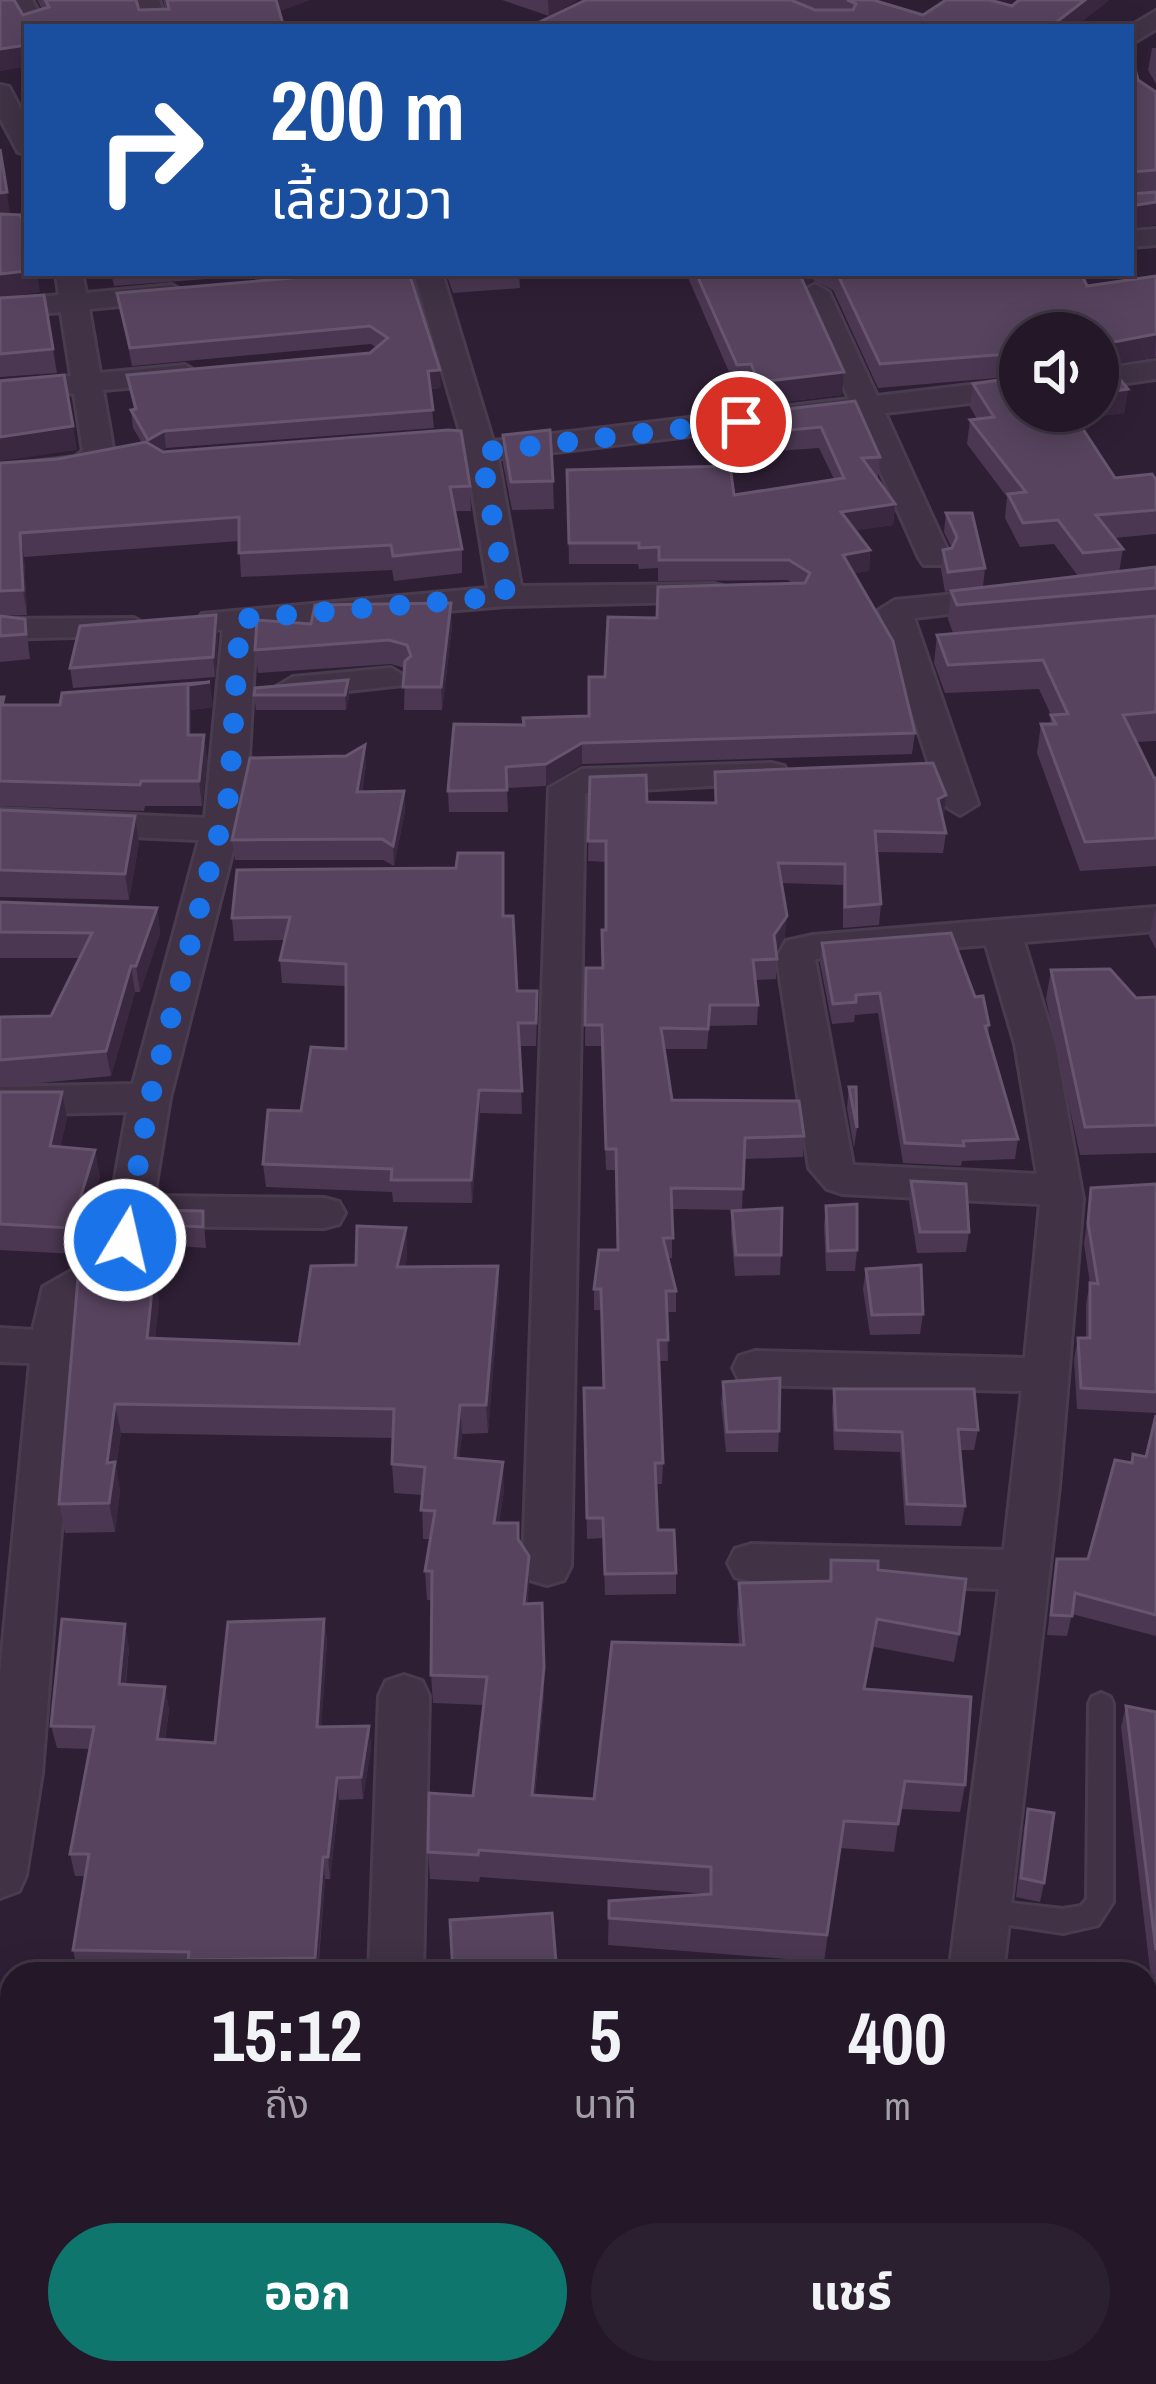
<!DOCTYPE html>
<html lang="th">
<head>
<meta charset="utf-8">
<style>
  body { margin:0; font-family:"Archivo Narrow","Noto Sans Thai",sans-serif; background:#2b2030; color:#f1f3f6; height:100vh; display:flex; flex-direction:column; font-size:45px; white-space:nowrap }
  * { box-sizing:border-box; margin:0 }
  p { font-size:39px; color:#a39fa8 }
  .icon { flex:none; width:66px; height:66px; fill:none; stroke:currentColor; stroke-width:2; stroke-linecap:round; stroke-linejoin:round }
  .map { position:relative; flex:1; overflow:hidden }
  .side { position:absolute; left:0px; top:1962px; width:1158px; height:423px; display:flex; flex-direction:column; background:#231728; border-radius:36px 36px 0 0; box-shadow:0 6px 30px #0003,0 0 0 3px #403645 }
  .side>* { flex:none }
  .top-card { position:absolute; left:24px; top:24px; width:1110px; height:252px; border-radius:0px; box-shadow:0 6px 30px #0003,0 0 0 3px #403645; background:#1a4fa0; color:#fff; overflow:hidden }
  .tools { position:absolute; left:999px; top:312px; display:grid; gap:24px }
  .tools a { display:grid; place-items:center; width:120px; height:120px; border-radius:50%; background:#231728; box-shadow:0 6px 30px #0003,0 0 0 3px #403645; font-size:60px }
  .pin { position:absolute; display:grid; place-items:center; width:102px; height:102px; color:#fff; margin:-51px; border:6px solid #fff; border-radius:50%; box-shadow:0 3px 12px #0007 }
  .me { position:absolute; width:132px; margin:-66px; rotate:9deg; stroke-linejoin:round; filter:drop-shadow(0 0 9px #0008) }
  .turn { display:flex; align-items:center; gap:42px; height:252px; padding:0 48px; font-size:54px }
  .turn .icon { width:156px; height:156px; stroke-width:2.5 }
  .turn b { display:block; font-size:84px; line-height:102px }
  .eta { display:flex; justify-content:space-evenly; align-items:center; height:204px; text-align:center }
  .eta b { font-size:72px; font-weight:700; line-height:84px }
  .cta { display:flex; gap:24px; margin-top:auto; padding:24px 48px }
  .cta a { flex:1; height:138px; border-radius:72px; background:#0f766e; color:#fff; font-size:48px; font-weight:700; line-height:138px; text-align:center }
  .cta a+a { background:#2b2030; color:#f1f3f6 }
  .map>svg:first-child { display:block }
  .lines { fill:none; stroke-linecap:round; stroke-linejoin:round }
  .service-casing { stroke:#4a3c4f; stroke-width:6 }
  .minor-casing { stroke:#4a3c4f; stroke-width:6 }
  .service { fill:#413246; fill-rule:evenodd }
  .minor { fill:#413246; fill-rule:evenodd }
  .wall { fill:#4b3752 }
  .shaded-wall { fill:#3a2841 }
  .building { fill:#57435e; stroke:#67546e; stroke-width:3 }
  .route { stroke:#1a73e8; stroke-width:21; stroke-dasharray:0 37.8 }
</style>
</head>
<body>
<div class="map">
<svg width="1156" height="2384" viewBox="0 0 1156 2384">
  <rect width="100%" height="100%" fill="#2f1f35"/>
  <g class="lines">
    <defs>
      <polygon id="service" points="1101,1693 1110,1697 1113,1704 1113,1902 1098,1925 1063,1933 975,1920 971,1912 975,1904 984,1900 1063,1909 1081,1906 1087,1899 1089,1704 1092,1697"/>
      <g id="minor">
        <polygon points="8,0 32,0 47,27 27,27 27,32"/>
        <polygon points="135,0 159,0 168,27 144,27"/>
        <polygon points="1156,11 1156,29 1131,44 1129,27"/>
        <polygon points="0,85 9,87 27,121 27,155 18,152 0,118"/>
        <polygon points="1156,229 1156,245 1131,247 1131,231"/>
        <polygon points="82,273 86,293 172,285 186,293 172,301 89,309 100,373 185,365 200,374 185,383 103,390 114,454 95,472 0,484 0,466 75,457 83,451 74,393 0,400 0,382 71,376 61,312 0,317 0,301 59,295 56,273"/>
        <polygon points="414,273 442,273 493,441 849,399 801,292 815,284 829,292 877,396 1020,379 1020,397 885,413 951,558 946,565 924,565 919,558 856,416 498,459 521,586 714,584 726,587 730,594 726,601 506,606 256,627 247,795 170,1098 154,1196 324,1198 339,1202 345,1213 339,1224 324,1228 149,1226 124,1280 79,1304 42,1773 26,1875 19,1891 0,1898 0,1674 30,1363 0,1362 0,1328 33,1330 43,1287 94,1258 104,1240 127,1112 0,1115 0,1087 133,1084 199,840 0,831 0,809 205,818 223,630 202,628 197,621 202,614 488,588 466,452"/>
        <polygon points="1156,361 1156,379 1098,387 1098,369"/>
        <polygon points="1006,589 1022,599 1018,606 914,618 978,804 960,815 942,804 879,610 895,600"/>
        <polygon points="134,618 151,628 146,635 0,639 0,619"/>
        <polygon points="391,668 408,678 403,685 293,697 276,687 293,677"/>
        <polygon points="771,763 784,766 789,774 784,782 585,793 571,1566 564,1580 547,1585 530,1580 523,1566 549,788 582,769"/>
        <path d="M1156 907V931L1024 942 1055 1044 1083 1199 1059 1487 1003 1974H949L999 1589 752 1582 735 1577 728 1563 735 1549 752 1544 1004 1550 1022 1391 755 1385 739 1380 733 1368 739 1356 755 1351 1025 1358 1040 1204 842 1194 827 1189 809 1168 777 958 786 941 813 935ZM986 945 1015 1044 1037 1174 853 1165 815 959Z"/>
        <polygon points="404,1675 422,1681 429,1696 423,1974 369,1974 379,1696 386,1681"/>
        <polygon points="1156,2299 1156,2359 1146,2360 1146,2300"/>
        <polygon points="0,2344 12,2344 12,2373 96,2373 92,2384 0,2384"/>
        <polygon points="989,2373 1049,2373 1050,2384 990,2384"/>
      </g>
    </defs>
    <use href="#service" class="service-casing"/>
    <use href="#minor" class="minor-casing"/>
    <use href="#service" class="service"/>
    <use href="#minor" class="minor"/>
  </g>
  <g class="wall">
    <polygon points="0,0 23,15 42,9 37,0 136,0 139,10 165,9 163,0 310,0 279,11 283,27 27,27 27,66 0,71"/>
    <polygon points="502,0 578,0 549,16"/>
    <polygon points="793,0 873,0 923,15 1012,6 1019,0 1109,0 1075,27 529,27 819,10"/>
    <polygon points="1152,48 1156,48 1156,84 1148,70"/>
    <polygon points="1131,54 1138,80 1156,92 1156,225 1131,228"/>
    <polygon points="111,273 284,273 114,286"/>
    <polygon points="352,273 441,388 430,389 434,428 166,448 162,451 470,486 471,511 454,511 462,549 462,573 394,581 392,570 241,577 239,541 24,557 27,615 1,616 25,619 30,659 0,662 0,463 58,459 142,443 133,428 131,410 134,410 127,375 370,353 377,348 371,344 132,366 117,293"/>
    <polygon points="446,273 519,273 520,288 453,293"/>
    <polygon points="686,273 987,273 1087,286 1156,276 1156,357 1102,367 1128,389 1124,413 1076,419 1115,478 1156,480 1156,534 1114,538 1123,549 1119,572 1156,567 1156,741 1136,742 1154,778 1156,778 1156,866 1080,871 1037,753 1041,724 1050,724 1051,715 1039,689 945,693 934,663 937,635 953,633 948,619 951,591 945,592 941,569 943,550 952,548 944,532 946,513 985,568 983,587 1078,576 1054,544 1020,547 1005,518 1007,497 967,444 970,420 977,419 970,407 973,384 1098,411 1020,333 1020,376 878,388 833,290 813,280 805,286 844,372 842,395 758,405 750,387 736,388"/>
    <polygon points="44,295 57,373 0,377 0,298"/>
    <polygon points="855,401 880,457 878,477 876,477 895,504 893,525 855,530 870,550 869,571 853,573 915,733 912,754 582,764 546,786 507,788 508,812 449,812 448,791 524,725 589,716 605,677 657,618 793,584 788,580 658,581 658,568 639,569 638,564 569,564 567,470 734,495 834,479 819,448 778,451 769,431 770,411"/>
    <polygon points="503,435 553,481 554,509 512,510 503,463"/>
    <polygon points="311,624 452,626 442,710 404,710 405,668 391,664 258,673 255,650"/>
    <polygon points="218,635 215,677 73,688 70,668"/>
    <polygon points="348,680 349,696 346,710 256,710 254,695"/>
    <polygon points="0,697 5,705 213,707 191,710 191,735 204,735 207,761 202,806 145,806 144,811 0,806"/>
    <polygon points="366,765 362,792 404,791 405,811 394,866 383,860 235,860 232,840"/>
    <polygon points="715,772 946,795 944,816 942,816 946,833 943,853 877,852 881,904 879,925 843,928 843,885 781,883 785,937 776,951 776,979 756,980 758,1005 757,1025 709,1026 707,1049 664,1049 672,1100 804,1136 803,1157 744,1159 742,1210 672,1209 672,1258 668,1258 676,1291 676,1312 667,1312 668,1361 659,1361 663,1463 662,1484 656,1484 658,1530 676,1573 676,1594 605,1595 603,1538 587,1539 584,1388 603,1388 601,1310 594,1310 594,1289 617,1250 616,1170 606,1170 601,1046 585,1046 586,968 602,968 606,930 606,862 588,861 590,777 647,802 715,803"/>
    <polygon points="0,810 139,842 129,900 0,897"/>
    <polygon points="0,902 157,908 160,933 140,992 135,992 111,1076 0,1087 0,1017 51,1016 79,958 0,958"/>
    <polygon points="1156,907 1156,949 1149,936"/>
    <polygon points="504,916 517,991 537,1014 536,1046 520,1046 522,1114 480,1113 472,1203 393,1202 392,1192 266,1187 263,1164 346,1049 346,986 282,983 280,960 284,940 234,941 232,918"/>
    <polygon points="822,943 975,997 989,1025 988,1036 1018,1139 1015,1159 962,1161 961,1166 903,1163 878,1013 855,1015 854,1022 832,1024 820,963"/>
    <polygon points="1051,970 1136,998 1156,997 1156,1153 1080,1155 1046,999"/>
    <polygon points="849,1087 857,1128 854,1148 847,1108"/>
    <polygon points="0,1092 62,1092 67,1118 60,1147 100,1176 76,1254 0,1250"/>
    <polygon points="911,1181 969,1232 966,1252 917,1253 909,1202"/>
    <polygon points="1156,1184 1156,1413 1077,1409 1074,1359 1078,1338 1086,1338 1086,1304 1090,1283 1084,1244 1091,1188"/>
    <polygon points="826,1206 857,1250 855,1271 826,1271 824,1226"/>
    <polygon points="203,1211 206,1248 146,1244 142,1224"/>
    <polygon points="732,1211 781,1255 780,1275 735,1276 731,1232"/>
    <polygon points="406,1228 407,1257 405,1266 498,1266 499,1295 488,1433 462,1434 459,1458 504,1490 499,1523 519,1540 529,1556 528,1604 544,1695 535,1795 594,1799 739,1645 737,1611 739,1583 828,1581 831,1560 878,1570 959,1634 954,1662 874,1647 865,1689 965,1785 960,1812 900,1809 894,1852 840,1848 824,1962 608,1945 609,1901 709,1894 480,1877 479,1882 430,1879 428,1852 473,1796 484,1705 433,1703 431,1675 432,1600 427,1600 425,1571 430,1539 423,1539 422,1495 394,1493 392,1464 393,1438 121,1433 116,1468 120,1491 115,1532 65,1533 59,1504 159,1300 155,1339 299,1344 356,1265"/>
    <polygon points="866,1269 923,1314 920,1334 870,1335 863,1289"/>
    <polygon points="723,1382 779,1431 778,1452 726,1452 721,1403"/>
    <polygon points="834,1389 978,1430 974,1450 960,1450 965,1506 961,1526 905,1525 900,1452 834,1450 832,1409"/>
    <polygon points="1156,1415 1156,1636 1072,1614 1067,1636 1047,1635 1057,1559 1088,1559 1131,1463 1146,1457"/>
    <polygon points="324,1619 327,1641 321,1726 369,1726 371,1748 363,1799 339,1800 330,1879 325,1879 318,1974 78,1972 73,1950 86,1876 75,1876 70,1854 89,1749 57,1748 51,1726 129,1647 126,1684 165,1687 169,1710 165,1739 215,1743"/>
    <polygon points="1126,1706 1156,1712 1156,2233 1149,2232 1156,2263 1150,2280 1146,2280 1146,1978 1151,1978 1121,1727"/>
    <polygon points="1028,1809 1044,1883 1040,1902 1016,1897 1024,1828"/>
    <polygon points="0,1994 12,1995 12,2093 0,2093"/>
    <rect x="0" y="2128" width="12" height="79"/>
  </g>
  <g class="shaded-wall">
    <polygon points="274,0 310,0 275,13"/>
    <polygon points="548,0 578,0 549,16"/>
    <polygon points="1085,0 1109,0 1075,27 1050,27"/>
    <polygon points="27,45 27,66 0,71 0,49"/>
    <polygon points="7,192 10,214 0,216 0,193"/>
    <polygon points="1156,202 1156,225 1131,228 1131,206"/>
    <polygon points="27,271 27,273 37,273 40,292 0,298 0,274"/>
    <polygon points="798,273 813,273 813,280 797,294"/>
    <polygon points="1156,334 1155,357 1098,368 1098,345"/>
    <polygon points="440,370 441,388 429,389 428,371"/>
    <polygon points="844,372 842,395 758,405 759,382"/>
    <polygon points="1128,389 1124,413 1059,421 1061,411 1098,411 1098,393"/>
    <polygon points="73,426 77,450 0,461 0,437"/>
    <polygon points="164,431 166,448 150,457 148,440"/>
    <polygon points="895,504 893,525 840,533 841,512"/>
    <polygon points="20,533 24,557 27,615 23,590"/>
    <polygon points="870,550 869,571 841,576 843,555"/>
    <polygon points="451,603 452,626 442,710 441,687"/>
    <polygon points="216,615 218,635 215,677 213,657"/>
    <polygon points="348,680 349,696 346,710 345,695"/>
    <polygon points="210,682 213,707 191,710 191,760 188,735 188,685"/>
    <polygon points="204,735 207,761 202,806 199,781"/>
    <polygon points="582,743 582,764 546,786 546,764"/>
    <polygon points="365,745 366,765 358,812 357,792"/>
    <polygon points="404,791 405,811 394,866 393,846"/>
    <polygon points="946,795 944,816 935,819 938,799"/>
    <polygon points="135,816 139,842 129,900 125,874"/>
    <polygon points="157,908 160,933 140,992 136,966"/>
    <polygon points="787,916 785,937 773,956 774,935"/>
    <polygon points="131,966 135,992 111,1076 106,1051"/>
    <polygon points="479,1090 480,1113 472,1203 471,1180"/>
    <polygon points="62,1092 67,1118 55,1172 50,1146"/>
    <polygon points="95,1150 100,1176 76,1254 71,1228"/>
    <polygon points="406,1228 407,1257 399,1296 397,1267"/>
    <polygon points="498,1266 499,1295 488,1433 486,1405"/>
    <polygon points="154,1271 159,1300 152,1367 147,1338"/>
    <polygon points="115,1404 121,1433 116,1468 120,1491 115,1532 109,1503 107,1463"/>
    <polygon points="460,1405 462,1434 456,1487 455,1458"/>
    <polygon points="503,1462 504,1490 495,1552 494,1523"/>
    <polygon points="529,1556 529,1585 525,1632 524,1604"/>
    <polygon points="324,1619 327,1641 320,1749 317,1727"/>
    <polygon points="125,1624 129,1647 123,1706 119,1684"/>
    <polygon points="544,1667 544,1695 532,1822 532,1795"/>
    <polygon points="165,1687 169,1710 161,1761 157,1739"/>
    <polygon points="369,1726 371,1748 363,1799 361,1777"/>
    <polygon points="337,1778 339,1800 330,1879 328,1857"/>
    <polygon points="323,1857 325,1879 317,1974 315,1958"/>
  </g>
  <g class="building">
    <polygon points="0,0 14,0 23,15 49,7 45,0 136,0 139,10 169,9 167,0 276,0 283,24 243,27 27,27 27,45 0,49"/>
    <polygon points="586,0 791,0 815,10 853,10 856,4 847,0 873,0 923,15 946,0 990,0 1012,6 1019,0 1085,0 1050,27 529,27"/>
    <polygon points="1131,54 1138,80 1156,92 1156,170 1131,172"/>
    <polygon points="0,149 7,192 0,193"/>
    <polygon points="1131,172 1131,194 1156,192 1156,202 1131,206"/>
    <polygon points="0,214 21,215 27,236 27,271 0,274"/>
    <polygon points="352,273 409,273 440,370 428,371 433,410 164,431 148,440 131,410 136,409 127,375 370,353 388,338 370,326 130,348 117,293"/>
    <polygon points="451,273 506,273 452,277"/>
    <polygon points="696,273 799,273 844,372 759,382 751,364 737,365"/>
    <polygon points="837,273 1081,273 1087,286 1156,276 1156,334 1098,345 1098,333 1020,333 1020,353 880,364"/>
    <polygon points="44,295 53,349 0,354 0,298"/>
    <polygon points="1098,365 1099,367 1110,367 1128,389 1098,393"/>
    <polygon points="64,375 73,426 0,437 0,381"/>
    <polygon points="1020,377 1020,411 1071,411 1115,478 1152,474 1156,480 1156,510 1096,515 1123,549 1083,553 1058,520 1023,523 1008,494 1026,492 970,420 994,417 973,384"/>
    <polygon points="855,401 880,457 862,458 895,504 841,512 870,550 843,555 893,641 915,733 582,743 546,764 506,767 507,790 448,791 454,724 524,725 523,718 589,716 589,677 605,677 608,617 657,618 658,587 805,583 810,573 789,560 659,560 659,547 639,548 639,543 569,543 567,470 730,466 734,495 844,478 821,427 780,431 770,411"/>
    <polygon points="448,430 461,431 470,486 450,487 462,549 393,556 391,545 239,553 239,517 20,533 23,590 0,591 0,463 58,459 146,442 163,452"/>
    <polygon points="550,430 553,481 511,482 503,435"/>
    <polygon points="946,513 972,513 985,568 948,572 943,550 952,548 957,537"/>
    <polygon points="1156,567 1156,588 957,605 951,591"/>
    <polygon points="451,603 441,687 403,687 405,661 411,656 407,645 389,640 255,650 257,620 311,624 315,605"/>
    <polygon points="216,615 213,657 70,668 80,626"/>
    <polygon points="0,616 25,619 26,634 0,636"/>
    <polygon points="1156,616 1156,712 1123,715 1154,778 1156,778 1156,838 1085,842 1041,724 1056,724 1051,715 1068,714 1043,660 948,665 937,635"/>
    <polygon points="348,680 345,695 254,695 255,688"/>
    <polygon points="210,682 188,685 188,735 204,735 199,781 141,781 140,785 0,781 0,697 4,697 2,705 60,705 62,693"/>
    <polygon points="365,745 357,792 404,791 393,846 382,839 232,840 250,758 346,756"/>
    <polygon points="933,763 946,795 938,799 946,833 875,831 881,904 845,907 845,864 778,863 787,916 774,935 777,959 753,960 758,1005 710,1005 708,1029 661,1028 672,1100 799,1101 804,1136 745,1138 743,1189 671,1188 673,1238 663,1238 676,1291 666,1291 668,1340 658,1340 663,1463 655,1463 658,1530 674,1530 676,1573 605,1574 603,1518 587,1518 584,1388 604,1388 601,1289 594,1289 599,1250 618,1250 616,1149 606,1149 602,1025 585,1025 586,968 603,968 602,930 606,930 606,841 588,841 590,777 646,775 647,802 716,803 715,772"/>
    <polygon points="0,810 135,816 125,874 0,870"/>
    <polygon points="458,853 503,853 503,916 513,916 517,991 537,991 536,1023 518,1023 522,1091 479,1090 471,1180 391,1180 392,1169 263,1164 268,1110 301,1111 311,1047 346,1049 346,964 280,960 290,917 232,918 237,870 456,868"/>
    <polygon points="0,902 157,908 136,966 131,966 106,1051 0,1060 0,1017 51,1016 92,933 0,932"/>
    <polygon points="951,933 975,997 983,996 989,1025 985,1026 1018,1139 963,1141 964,1146 905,1143 880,993 856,995 856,1002 833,1004 822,943"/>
    <polygon points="1110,969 1136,998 1156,997 1156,1125 1085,1127 1051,970"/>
    <polygon points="849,1087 856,1087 857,1128"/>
    <polygon points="0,1092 62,1092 50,1146 95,1150 71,1228 0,1224"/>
    <polygon points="911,1181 966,1184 969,1232 920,1232"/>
    <polygon points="1156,1184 1156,1392 1081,1388 1078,1338 1090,1338 1090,1283 1098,1284 1088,1223 1091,1188"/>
    <polygon points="857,1204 857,1250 828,1251 826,1206"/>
    <polygon points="782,1208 781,1255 736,1255 732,1211"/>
    <polygon points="149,1210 203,1211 203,1227 142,1224"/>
    <polygon points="357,1226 406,1228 397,1267 498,1266 486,1405 460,1405 455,1458 503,1462 494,1523 518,1523 518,1539 529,1556 524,1604 542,1603 544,1667 532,1795 594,1799 612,1642 744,1645 739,1583 831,1581 831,1560 878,1561 878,1570 966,1579 959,1634 877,1619 864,1689 971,1697 965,1785 905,1781 898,1824 844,1821 827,1935 609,1918 609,1901 711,1894 711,1867 479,1850 478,1855 428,1852 429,1793 473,1796 487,1677 431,1675 432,1571 425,1571 435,1511 421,1510 425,1467 392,1464 394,1409 115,1404 107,1463 115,1462 109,1503 59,1504 78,1278 154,1271 147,1338 299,1344 311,1266 356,1265"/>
    <polygon points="921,1265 923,1314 872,1315 866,1269"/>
    <polygon points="780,1378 779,1431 727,1432 723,1382"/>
    <polygon points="834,1389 974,1389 978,1430 958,1429 965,1506 907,1504 902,1432 836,1430"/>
    <polygon points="1156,1415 1156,1615 1075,1593 1072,1616 1051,1615 1057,1559 1088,1559 1115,1460 1132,1463 1133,1454 1146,1457"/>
    <polygon points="62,1619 125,1624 119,1684 165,1687 157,1739 215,1743 228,1622 324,1619 317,1727 369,1726 361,1777 337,1778 328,1857 323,1857 315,1958 188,1960 189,1952 73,1950 89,1854 70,1854 94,1727 51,1726"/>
    <polygon points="1126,1706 1156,1712 1156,1950"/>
    <polygon points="1028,1809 1054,1813 1044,1883 1021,1878"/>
    <polygon points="552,1913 557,1974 453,1974 450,1920"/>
    <polygon points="1089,1964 1091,1974 980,1974 979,1966"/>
    <polygon points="1146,1978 1156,1979 1156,2214 1146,2212"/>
    <polygon points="0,1994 12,1995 12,2075 0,2075"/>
    <rect x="0" y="2128" width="12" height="61"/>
    <polygon points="1146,2219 1156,2260 1156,2262 1146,2263"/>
    <polygon points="12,2282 12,2312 7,2312"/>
    <polygon points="178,2374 178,2384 62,2384 62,2381"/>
  </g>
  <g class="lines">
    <polyline class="route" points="125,1240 150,1098 229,795 240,619 506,596 481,452 741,422"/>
  </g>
</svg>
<div class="tools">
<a><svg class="icon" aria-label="sound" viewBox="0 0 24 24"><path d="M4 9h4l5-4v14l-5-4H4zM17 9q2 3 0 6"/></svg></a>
</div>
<div class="pin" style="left:741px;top:422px;background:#d93025"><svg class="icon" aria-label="arrive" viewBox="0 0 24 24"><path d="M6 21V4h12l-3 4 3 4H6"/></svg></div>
<svg class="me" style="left:125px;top:1240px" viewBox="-20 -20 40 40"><circle r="17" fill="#1a73e8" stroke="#fff" stroke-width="3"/><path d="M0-11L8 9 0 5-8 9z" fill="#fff"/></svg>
<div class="top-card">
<div class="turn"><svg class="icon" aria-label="right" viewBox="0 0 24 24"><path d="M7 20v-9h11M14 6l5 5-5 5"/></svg><div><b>200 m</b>เลี้ยวขวา</div></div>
</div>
<section class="side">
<div class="eta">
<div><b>15:12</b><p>ถึง</p></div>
<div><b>5</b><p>นาที</p></div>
<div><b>400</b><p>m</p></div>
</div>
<div class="cta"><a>ออก</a><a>แชร์</a></div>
</section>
</div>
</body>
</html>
